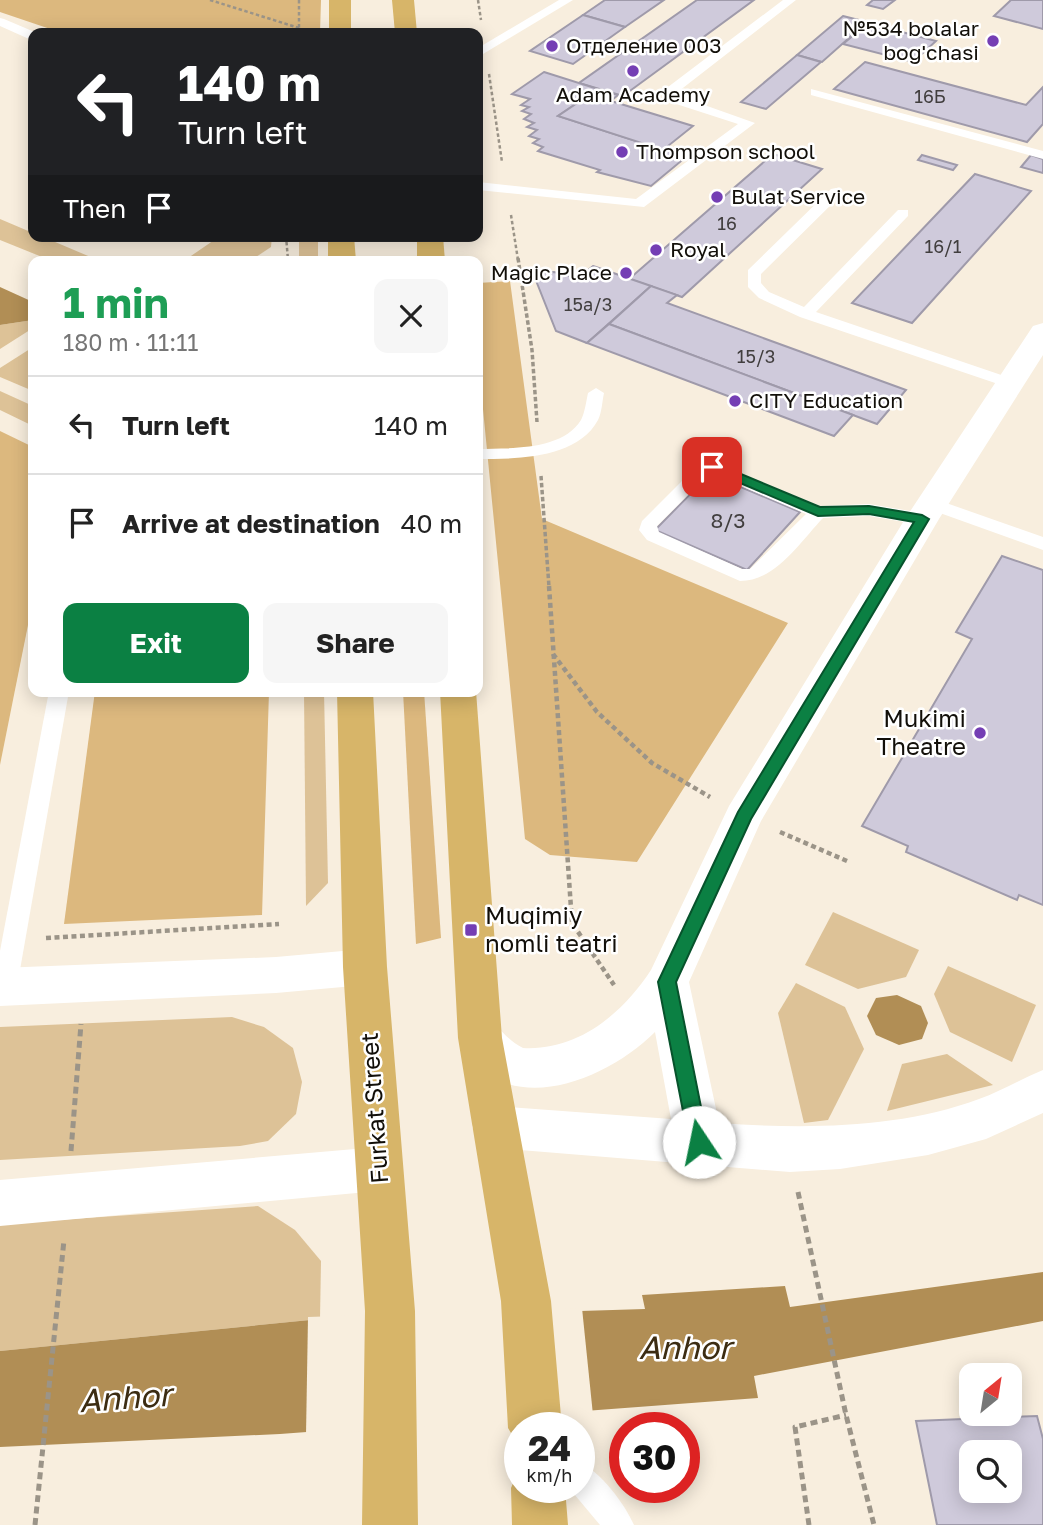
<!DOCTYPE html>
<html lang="en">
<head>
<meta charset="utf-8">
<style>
  body { margin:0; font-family:"Golos Text",sans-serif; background:#f6f6f6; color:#222; height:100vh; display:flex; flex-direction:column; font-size:26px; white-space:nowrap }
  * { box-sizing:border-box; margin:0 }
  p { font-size:23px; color:#767676 }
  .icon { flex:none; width:38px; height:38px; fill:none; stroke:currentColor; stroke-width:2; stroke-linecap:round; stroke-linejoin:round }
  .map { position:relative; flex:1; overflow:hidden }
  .sheet { position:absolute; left:28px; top:256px; width:455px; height:441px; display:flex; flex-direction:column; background:#fff; border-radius:14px; box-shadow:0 4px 18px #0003 }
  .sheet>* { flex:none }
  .top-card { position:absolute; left:28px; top:28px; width:455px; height:214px; border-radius:14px; box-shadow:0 4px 18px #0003; background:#202124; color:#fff; overflow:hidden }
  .needle { width:46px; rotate:30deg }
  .buttons { position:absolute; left:959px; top:1363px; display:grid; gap:14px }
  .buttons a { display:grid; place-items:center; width:63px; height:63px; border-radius:14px; background:#fff; box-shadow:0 4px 18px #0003; font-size:35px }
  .speed { position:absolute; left:504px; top:1412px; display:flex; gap:14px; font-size:35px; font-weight:700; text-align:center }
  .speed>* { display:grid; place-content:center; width:91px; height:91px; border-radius:50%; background:#fff; box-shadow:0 4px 18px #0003; line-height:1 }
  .speed small { font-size:18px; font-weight:400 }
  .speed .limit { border:10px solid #d22; background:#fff; color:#111 }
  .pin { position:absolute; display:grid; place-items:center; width:60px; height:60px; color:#fff; margin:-30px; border-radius:14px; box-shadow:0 4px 10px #0006 }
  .me { position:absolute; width:77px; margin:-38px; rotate:349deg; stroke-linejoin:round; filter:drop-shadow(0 0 5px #0008) }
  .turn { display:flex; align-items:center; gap:24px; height:147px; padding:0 35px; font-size:32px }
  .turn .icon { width:91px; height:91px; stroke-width:2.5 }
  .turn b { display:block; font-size:49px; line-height:60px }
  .then { display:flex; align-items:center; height:66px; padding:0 35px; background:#0003; gap:14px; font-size:26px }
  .round { display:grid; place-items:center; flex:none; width:74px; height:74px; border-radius:14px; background:#f6f6f6 }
  .headline { display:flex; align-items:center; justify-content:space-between; height:119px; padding:0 35px }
  h1 { font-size:42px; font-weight:700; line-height:52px; color:#1e9e55 }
  .primary-button { display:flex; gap:14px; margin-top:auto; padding:14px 35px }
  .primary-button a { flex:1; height:80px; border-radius:14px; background:#0b8043; color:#fff; font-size:28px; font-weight:700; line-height:80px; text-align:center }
  .primary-button a+a { background:#f6f6f6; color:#222 }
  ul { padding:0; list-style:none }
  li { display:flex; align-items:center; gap:21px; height:98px; padding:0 35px; border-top:2px solid #e0e0e0 }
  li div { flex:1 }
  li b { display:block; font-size:26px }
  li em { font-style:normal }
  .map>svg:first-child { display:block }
  .green { fill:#ddc297 }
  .forest { fill:#dcb87e }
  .water { fill:#b18e55 }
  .pier { fill:#f8eede }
  .building { fill:#cfcadb; stroke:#9f9aaa; stroke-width:2; fill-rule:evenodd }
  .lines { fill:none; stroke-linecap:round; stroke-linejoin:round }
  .path-far3 { stroke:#9b9488; stroke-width:2.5; stroke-dasharray:3.5 2.5; stroke-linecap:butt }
  .path-far2 { stroke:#9b9488; stroke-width:3.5; stroke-dasharray:4.5 2.5; stroke-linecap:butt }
  .path-far1 { stroke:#9b9488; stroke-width:4.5; stroke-dasharray:5 3.5; stroke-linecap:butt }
  .path { stroke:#9b9488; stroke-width:5; stroke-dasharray:7 4.5; stroke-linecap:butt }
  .service { fill:#fff; fill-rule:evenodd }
  .minor { fill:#fff; fill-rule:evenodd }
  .primary { fill:#d7b569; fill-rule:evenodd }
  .route { fill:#0b8043; stroke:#07532c; stroke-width:2 }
  .poi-dot { fill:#743eb4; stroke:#fff; stroke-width:2.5 }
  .labels { text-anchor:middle; stroke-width:5; stroke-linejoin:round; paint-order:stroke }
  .far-number-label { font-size:18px; fill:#413e3e }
  .far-poi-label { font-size:21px; fill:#120f09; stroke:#fff; text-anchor:start }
  .number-label { font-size:21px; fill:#413e3e }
  .poi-label { font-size:24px; fill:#120f09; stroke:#fff; text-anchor:end }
  .street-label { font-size:24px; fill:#120f09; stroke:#fff }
  .near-water-label { font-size:32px; font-style:italic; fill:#3c2c12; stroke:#fff }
</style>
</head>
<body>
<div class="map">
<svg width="1043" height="1525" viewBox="0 0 1043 1525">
  <rect width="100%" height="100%" fill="#f8eede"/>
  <g class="green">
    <polygon points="0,219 33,233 33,236 41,236 100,261 52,261 0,240"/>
    <polygon points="220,236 272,236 271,247 250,261 189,261 188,258"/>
    <rect x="299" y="236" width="19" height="25"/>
    <polygon points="33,320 33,328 0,349 0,325"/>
    <polygon points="33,347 33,391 0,377 0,368"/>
    <polygon points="0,391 33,406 33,426 0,410"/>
    <polygon points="304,691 324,691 328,883 306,906"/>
    <polygon points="833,912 919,950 906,977 858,989 805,965"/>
    <polygon points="948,966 1036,1005 1012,1062 950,1032 934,994"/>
    <polygon points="796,983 845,1007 864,1049 828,1120 804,1123 778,1013"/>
    <polygon points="232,1017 264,1027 293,1048 302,1082 296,1114 268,1141 240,1146 0,1160 0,1027"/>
    <polygon points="947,1054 993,1085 887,1111 902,1064"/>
    <polygon points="258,1206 295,1230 321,1261 320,1319 0,1351 0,1224"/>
  </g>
  <g class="forest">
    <polygon points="0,0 321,0 320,33 62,33 0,12"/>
    <polygon points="510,281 542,519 788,623 637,862 550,855 525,839 478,358 478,283"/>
    <polygon points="0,431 33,447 33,600 0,765"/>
    <polygon points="95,691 269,691 262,915 64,924"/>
    <polygon points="403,691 424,691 441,938 416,944"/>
  </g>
  <g class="water">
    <polygon points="0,287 33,302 33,320 0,325"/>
    <polygon points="897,995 921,1006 928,1023 922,1039 899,1045 876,1035 867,1016 876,998"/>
    <polygon points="1043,1272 1043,1321 754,1376 758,1398 280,1434 0,1447 0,1351 320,1319 645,1309 642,1295 785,1286 790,1307"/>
  </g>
  <polygon class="pier" points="582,1308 593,1415 306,1435 308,1317"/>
  <g class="building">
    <polygon points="605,0 664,0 625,27 583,15"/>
    <polygon points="697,0 754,0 623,96 579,83"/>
    <polygon points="873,0 895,0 883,9 867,5"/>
    <polygon points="1011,0 1043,0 1043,29 994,16"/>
    <polygon points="583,15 625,27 573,64 530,51"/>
    <polygon points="843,16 867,22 822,62 797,55"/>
    <polygon points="868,23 936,41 913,62 843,44"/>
    <polygon points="797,55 821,62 766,109 741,102"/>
    <polygon points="865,62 1026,105 1043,87 1043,124 1027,142 834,89"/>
    <polygon points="544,72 598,89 558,116 686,157 651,186 597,172 600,170 538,151 543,147 533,143 539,139 529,136 537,130 527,127 534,123 524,119 531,114 522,111 529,107 521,105 530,99 512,94"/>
    <polygon points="598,89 618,95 611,101 693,126 663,150 558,116"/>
    <polygon points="773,154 822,169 682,297 629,279"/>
    <polygon points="922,155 957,165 953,170 918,160"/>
    <polygon points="1031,155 1043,159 1043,173 1021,167"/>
    <polygon points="975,174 1031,191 912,323 852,303"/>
    <polygon points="593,266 651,286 587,343 556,331 533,273 554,272 578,278"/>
    <polygon points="651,286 677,295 667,303 906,390 877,424 609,324"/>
    <polygon points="609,324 853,415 834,436 587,343"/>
    <polygon points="710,474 800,512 747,570 655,530"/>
    <polygon points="1002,556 1043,570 1043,905 1019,895 1017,900 906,852 908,846 862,826 972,639 956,632"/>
    <path d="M1037 1416 1043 1439V1525H937L916 1421ZM971 1452H1010V1491H971Z"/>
  </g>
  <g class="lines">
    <g class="path-far3">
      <polyline points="210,0 299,28"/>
      <polyline points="299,0 299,33"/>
      <polyline points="478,0 481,20"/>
      <polyline points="489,74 502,162"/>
      <polyline points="511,215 518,260"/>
      <polyline points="286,236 288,260"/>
    </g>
    <g class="path-far2">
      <polyline points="288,258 288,261"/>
      <polyline points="518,258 532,350 537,422"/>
      <polyline points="541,476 549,587"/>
    </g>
    <g class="path-far1">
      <polyline points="549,586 572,923 614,985"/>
      <polyline points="553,654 597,712 652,763 710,797"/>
      <polyline points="780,832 847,861"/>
      <polyline points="46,938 279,924"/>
    </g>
    <g class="path">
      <polyline points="71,1151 81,1024"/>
      <polyline points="798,1192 846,1415 874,1525"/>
      <polyline points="35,1525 64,1240"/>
      <polyline points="809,1525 795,1427 846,1415"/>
    </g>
    <g class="service">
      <polygon points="559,0 573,0 478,57 478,48"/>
      <polygon points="783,0 796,0 679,91 679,96 755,123 644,207 478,190 478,182 636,199 738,124 667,101 668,87"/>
      <polygon points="0,18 4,19 37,33 33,33 33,40 29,39 0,26"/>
      <polygon points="811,89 1043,151 1043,159 811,95"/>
      <polygon points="836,188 843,192 841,195 761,274 761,283 769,292 804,307 898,210 908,210 908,216 816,312 1016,380 1016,386 1004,386 800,317 759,298 748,287 748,270 831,189"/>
      <path d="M596 388 604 393C602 402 602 412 598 420 577 459 516 459 478 459V449C509 448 562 451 581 420 585 412 586 402 588 393Z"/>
      <path d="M712 462 820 506 869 504 922 513 931 519 922 525 869 516 823 518C800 542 776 581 740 581L647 540 639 530 642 521 698 465ZM710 473 806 514 750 569H742L659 532 657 526Z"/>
      <polygon points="932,498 1043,537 1043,550 926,508 923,504"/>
      <polygon points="49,691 69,691 17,987 13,994 0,995 0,951"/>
      <path d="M579 1462C600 1471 625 1504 634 1525H600L569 1488H579Z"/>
    </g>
    <g class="minor">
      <path d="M1043 323V355L939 519 761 821 689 982 719 1123C803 1129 899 1129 979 1099 1001 1091 1021 1079 1043 1070V1113L986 1139 928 1155 840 1169 790 1172 495 1148 479 1142 472 1127 479 1112 495 1106 671 1119 655 1032C603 1084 498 1123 458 1038L464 1024C498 1012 497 1035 523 1048 578 1051 622 1014 651 970L729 806 905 519 1033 326Z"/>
      <polygon points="365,949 380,954 387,967 380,980 365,985 276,993 0,1006 0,968 276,957"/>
      <polygon points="378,1147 395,1153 402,1169 395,1185 378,1191 0,1226 0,1180"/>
    </g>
    <g class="primary">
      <rect x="329" y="0" width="22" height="33"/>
      <polygon points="392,0 414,0 417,33 395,33"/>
      <polygon points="328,236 354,236 356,261 328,261"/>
      <polygon points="417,236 443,236 445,261 417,261"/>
      <polygon points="337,691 373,691 387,967 415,1311 418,1525 362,1525 365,1311 343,967"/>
      <polygon points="440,691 476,691 502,1038 551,1301 562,1428 520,1428 520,1448 508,1428 501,1301 458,1038"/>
      <polygon points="519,1469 520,1488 565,1488 568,1525 512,1525 511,1488"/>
    </g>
  </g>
  <polygon class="route" points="712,462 820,507 869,506 922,515 929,519 751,819 676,982 708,1142 706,1148 699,1150 692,1148 689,1142 658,982 738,812 914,522 869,514 818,516 707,469 705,467"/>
  <g class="poi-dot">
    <circle cx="993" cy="41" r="7"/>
    <circle cx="552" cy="46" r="7"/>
    <circle cx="633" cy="71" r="7"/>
    <circle cx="622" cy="152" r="7"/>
    <circle cx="717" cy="197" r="7"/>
    <circle cx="656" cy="250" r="7"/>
    <circle cx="626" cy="273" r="7"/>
    <circle cx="735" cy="401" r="7"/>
    <circle cx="980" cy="733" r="7"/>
    <rect x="464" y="923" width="14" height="14" rx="3.5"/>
  </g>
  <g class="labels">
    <g class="far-number-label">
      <text x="930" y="103">16Б</text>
      <text x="727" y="230">16</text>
      <text x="943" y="253">16/1</text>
      <text x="588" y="311">15a/3</text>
      <text x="756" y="363">15/3</text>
    </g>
    <g class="far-poi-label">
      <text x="979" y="36" text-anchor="end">№534 bolalar<tspan x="979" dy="24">bog'chasi</tspan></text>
      <text x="566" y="53">Отделение 003</text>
      <text x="633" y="102" text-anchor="middle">Adam Academy</text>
      <text x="636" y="159">Thompson school</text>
      <text x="731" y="204">Bulat Service</text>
      <text x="670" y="257">Royal</text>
      <text x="612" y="280" text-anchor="end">Magic Place</text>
      <text x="749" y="408">CITY Education</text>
    </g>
    <g class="number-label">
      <text x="728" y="528">8/3</text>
    </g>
    <g class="poi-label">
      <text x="966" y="727">Mukimi<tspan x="966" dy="28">Theatre</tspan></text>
      <text x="485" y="924" text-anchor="start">Muqimiy<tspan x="485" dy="28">nomli teatri</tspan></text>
    </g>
    <g class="street-label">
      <text transform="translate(375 1108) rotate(-94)" y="8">Furkat Street</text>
    </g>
    <g class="near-water-label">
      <text x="685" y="1359">Anhor</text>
      <text transform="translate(125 1398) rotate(-4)" y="11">Anhor</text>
    </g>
  </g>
</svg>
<div class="buttons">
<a><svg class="needle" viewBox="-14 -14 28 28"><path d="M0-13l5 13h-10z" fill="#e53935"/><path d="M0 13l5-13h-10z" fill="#767676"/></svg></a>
<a><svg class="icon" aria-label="search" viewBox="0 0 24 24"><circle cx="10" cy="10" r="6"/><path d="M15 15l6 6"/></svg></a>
</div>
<div class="speed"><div>24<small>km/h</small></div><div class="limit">30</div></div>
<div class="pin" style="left:712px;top:467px;background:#d93025"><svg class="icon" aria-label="arrive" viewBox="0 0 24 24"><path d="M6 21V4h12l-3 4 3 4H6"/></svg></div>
<svg class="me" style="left:699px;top:1142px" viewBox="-20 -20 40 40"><circle r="19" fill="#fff"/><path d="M0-13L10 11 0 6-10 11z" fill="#0b8043"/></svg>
<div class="top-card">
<div class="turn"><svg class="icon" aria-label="left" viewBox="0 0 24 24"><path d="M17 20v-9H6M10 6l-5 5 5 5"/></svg><div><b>140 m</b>Turn left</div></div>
<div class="then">Then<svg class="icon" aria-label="arrive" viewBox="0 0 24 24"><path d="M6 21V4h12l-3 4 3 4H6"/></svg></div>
</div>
<section class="sheet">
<div class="headline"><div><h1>1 min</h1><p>180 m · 11:11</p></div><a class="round"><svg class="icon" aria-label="close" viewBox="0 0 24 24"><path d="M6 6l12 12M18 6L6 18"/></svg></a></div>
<ul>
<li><svg class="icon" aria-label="left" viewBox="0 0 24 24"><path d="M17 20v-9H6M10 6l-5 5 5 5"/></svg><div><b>Turn left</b></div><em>140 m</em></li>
<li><svg class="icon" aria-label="arrive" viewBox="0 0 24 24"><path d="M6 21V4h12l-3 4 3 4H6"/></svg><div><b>Arrive at destination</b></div><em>40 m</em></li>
</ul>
<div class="primary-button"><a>Exit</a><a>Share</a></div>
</section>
</div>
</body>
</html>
